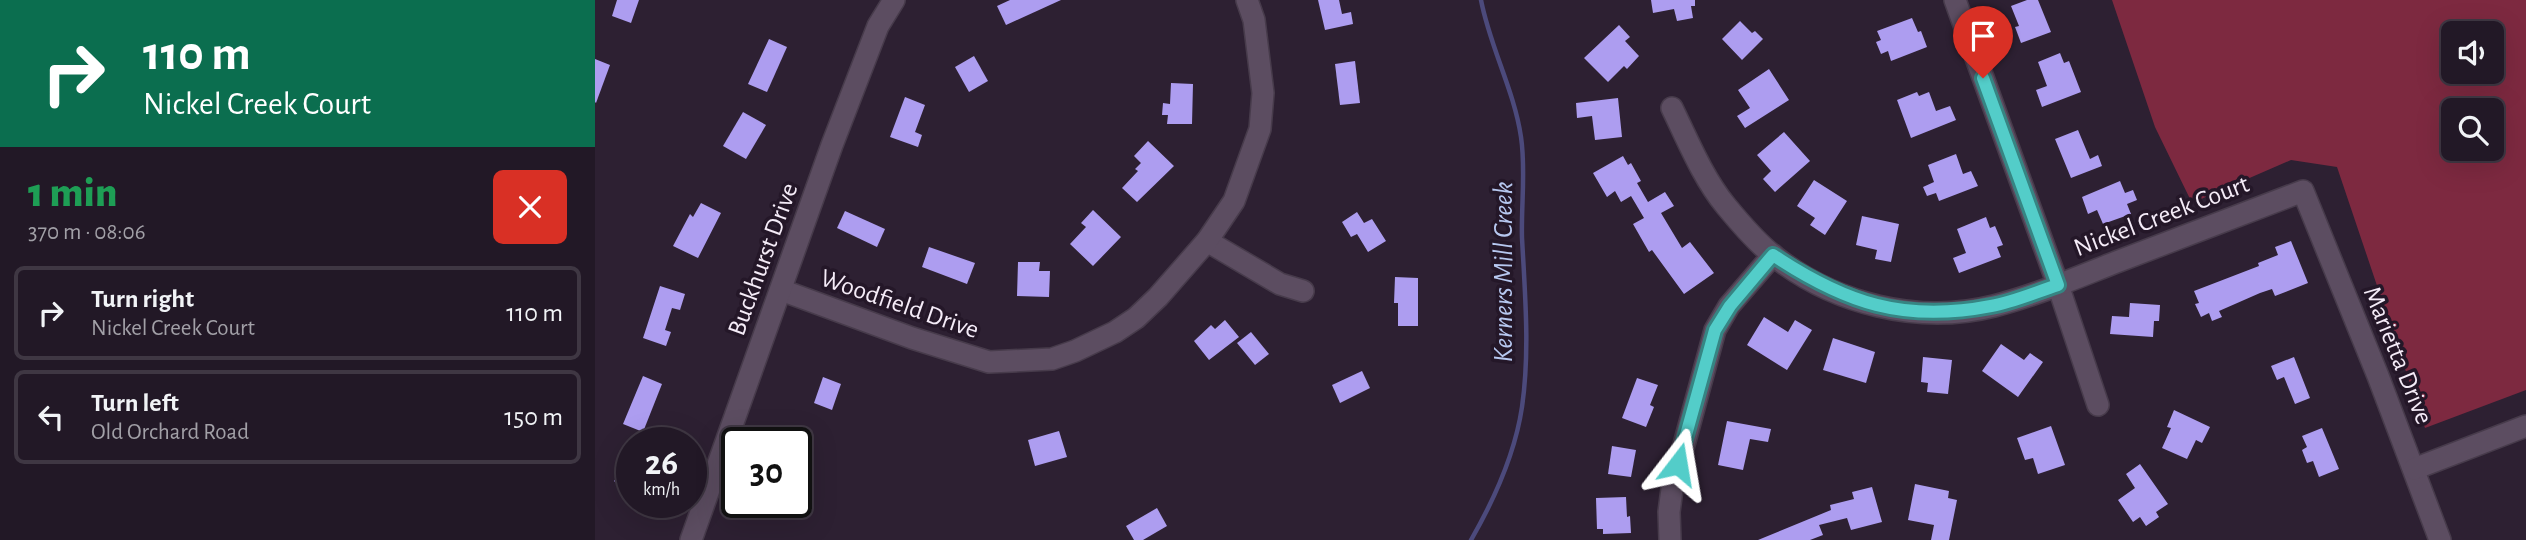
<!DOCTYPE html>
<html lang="en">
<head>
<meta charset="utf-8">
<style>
  body { margin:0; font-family:"Alegreya Sans",sans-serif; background:#2e2532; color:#f1f3f6; height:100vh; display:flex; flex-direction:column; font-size:26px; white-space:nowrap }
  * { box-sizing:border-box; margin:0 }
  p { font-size:23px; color:#a2a0a7 }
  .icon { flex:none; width:38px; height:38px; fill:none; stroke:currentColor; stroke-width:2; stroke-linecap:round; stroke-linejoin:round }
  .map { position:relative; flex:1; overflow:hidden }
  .side { display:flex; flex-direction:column; background:#221826; width:595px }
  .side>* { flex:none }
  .top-card { background:#0b6e4f; color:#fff; overflow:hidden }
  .buttons { position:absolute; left:1846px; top:21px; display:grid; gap:14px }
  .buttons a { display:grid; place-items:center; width:63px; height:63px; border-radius:10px; background:#221826; box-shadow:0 7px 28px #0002,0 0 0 2px #3f3743; font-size:35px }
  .speed { position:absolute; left:21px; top:427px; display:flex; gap:14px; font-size:35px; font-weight:700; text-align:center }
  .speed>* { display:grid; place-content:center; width:91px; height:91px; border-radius:50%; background:#221826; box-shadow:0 7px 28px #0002,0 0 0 2px #3f3743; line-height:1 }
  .speed small { font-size:18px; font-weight:400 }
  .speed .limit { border:4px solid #111; border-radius:10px; background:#fff; color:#111 }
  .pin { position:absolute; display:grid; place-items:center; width:60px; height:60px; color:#fff; margin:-72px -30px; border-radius:50% 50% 50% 0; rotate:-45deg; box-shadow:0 0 7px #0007 }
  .pin .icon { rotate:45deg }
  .me { position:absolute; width:77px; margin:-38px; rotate:14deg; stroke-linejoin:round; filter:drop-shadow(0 0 5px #0008) }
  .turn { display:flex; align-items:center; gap:24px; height:147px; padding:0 28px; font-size:32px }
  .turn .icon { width:91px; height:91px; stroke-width:2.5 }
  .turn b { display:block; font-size:49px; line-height:60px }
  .round { display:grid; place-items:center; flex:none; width:74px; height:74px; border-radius:10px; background:#2e2532 }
  .overview { display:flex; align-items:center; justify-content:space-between; height:119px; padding:0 28px }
  h1 { font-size:42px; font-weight:800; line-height:52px; color:#1e9e55 }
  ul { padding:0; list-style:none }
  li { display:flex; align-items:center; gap:21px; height:94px; margin:0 14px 10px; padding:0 14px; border:4px solid #3f3743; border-radius:10px }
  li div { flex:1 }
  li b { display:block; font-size:26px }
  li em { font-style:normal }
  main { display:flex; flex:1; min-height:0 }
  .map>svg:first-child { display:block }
  .forest { fill:#7d2940; fill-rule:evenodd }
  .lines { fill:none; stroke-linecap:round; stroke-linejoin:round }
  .stream { stroke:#4c4a7c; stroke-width:4.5 }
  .building { fill:#ad9df0 }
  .minor-casing { stroke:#473b4b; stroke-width:24 }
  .minor { stroke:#5c4d61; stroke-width:21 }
  .route-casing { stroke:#368583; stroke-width:18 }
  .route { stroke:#53cdc9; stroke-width:12 }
  .labels { text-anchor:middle; stroke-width:7; stroke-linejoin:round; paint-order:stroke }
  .street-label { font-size:26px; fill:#f5ecf8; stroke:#241728 }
  .water-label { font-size:28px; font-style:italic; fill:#b7c8f0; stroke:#241728 }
</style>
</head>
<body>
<main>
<section class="side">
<div class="top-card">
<div class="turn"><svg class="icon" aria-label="right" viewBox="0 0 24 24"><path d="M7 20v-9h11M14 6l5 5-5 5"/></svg><div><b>110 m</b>Nickel Creek Court</div></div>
</div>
<div class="overview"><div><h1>1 min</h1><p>370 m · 08:06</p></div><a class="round" style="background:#d93025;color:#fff"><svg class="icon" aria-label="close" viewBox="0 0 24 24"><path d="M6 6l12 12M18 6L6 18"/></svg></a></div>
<ul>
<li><svg class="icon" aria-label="right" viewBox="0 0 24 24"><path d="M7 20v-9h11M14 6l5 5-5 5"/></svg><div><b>Turn right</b><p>Nickel Creek Court</p></div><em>110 m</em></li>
<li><svg class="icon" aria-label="left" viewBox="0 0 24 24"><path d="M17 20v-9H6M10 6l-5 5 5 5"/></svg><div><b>Turn left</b><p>Old Orchard Road</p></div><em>150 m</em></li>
</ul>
</section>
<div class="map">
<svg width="1931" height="540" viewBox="0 0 1931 540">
  <rect width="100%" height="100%" fill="#2d2032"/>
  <path class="forest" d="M1517 0H1931V390L1830 428 1742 167 1696 160 1597 203 1560 127ZM1858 33H1897V72H1858ZM1858 110H1897V149H1858Z"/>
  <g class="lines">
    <path class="stream" d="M876 540C899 500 920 454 927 407 935 352 930 294 927 238 926 205 931 170 926 137 919 90 895 47 886 0"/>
  </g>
  <g class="building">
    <polygon points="22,0 44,0 36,23 17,16"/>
    <polygon points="415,0 466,0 411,25 402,6"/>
    <polygon points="723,0 744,0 747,14 756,12 758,24 730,30"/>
    <polygon points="1056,0 1100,0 1100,6 1096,6 1098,18 1082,21 1079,9 1058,13"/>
    <polygon points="1432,0 1443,0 1456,32 1426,43 1420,27 1424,26 1416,6"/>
    <polygon points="1317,18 1323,32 1326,31 1332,47 1296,61 1293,51 1286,54 1281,42 1286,40 1282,31"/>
    <polygon points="1145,21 1157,33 1160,31 1168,39 1147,60 1127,39"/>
    <polygon points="1024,25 1035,37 1030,41 1044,56 1032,69 1029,66 1013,82 989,58"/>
    <polygon points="174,39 192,47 172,92 153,84"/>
    <polygon points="1465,53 1469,63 1474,61 1486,92 1447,107 1441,90 1452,86 1443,62"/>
    <polygon points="379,56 393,81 374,92 360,67"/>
    <polygon points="0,59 15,65 1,103 0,102"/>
    <polygon points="760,61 765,103 745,105 740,64"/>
    <polygon points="1174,69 1194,100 1150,128 1142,116 1155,108 1143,90"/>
    <polygon points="576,83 598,84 597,124 572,124 573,115 567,115 568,103 575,104"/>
    <polygon points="1322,92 1324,96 1334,92 1341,111 1355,106 1361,120 1316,138 1302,100"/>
    <polygon points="310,97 330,105 320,132 327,135 323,147 295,137"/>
    <polygon points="1023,98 1027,137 1000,140 997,116 982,118 981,103"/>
    <polygon points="148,112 171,125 151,159 128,146"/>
    <polygon points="1483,130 1495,159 1503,155 1507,166 1476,178 1460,139"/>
    <polygon points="1189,132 1215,161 1180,192 1168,179 1176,171 1162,155"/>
    <polygon points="553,141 579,166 542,202 527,188 543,171 540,169 546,163 539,156"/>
    <polygon points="1361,154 1368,174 1376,171 1383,186 1344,201 1341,193 1332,196 1328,187 1339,182 1333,165"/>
    <polygon points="1028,156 1033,165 1036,163 1046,181 1042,183 1053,202 1070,192 1079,206 1066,213 1087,248 1095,242 1119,273 1089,294 1057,250 1054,252 1038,224 1049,218 1036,196 1026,202 1020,191 1012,197 998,173"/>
    <polygon points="1219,180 1252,201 1230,235 1215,225 1220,218 1202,206"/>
    <polygon points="1525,181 1530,193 1538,190 1542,200 1532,204 1536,214 1508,224 1502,210 1493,214 1487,197"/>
    <polygon points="106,203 126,213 103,258 78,246 95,214 98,217"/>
    <polygon points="498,210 526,237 498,266 475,244 491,227 486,223"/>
    <polygon points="250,211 290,229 282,247 242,228"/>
    <polygon points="762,212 769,223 777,219 791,241 773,252 762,234 756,237 747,222"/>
    <polygon points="1267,216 1304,224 1296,262 1280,259 1282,250 1261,245"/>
    <polygon points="1391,217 1395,228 1400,226 1408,245 1402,247 1406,257 1364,273 1358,258 1371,253 1362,229"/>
    <polygon points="1696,241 1713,283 1680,296 1677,289 1665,293 1624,311 1627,317 1617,321 1614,313 1606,317 1600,304 1604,303 1599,291 1664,266 1663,263 1683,255 1680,247"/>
    <polygon points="334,247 380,263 372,284 327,267"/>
    <polygon points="423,262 445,262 444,271 455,271 454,297 422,296"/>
    <polygon points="800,277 823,278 823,326 803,326 803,303 799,303"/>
    <polygon points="65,286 90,294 85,310 77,308 70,330 76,332 71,346 48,338"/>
    <polygon points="1535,303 1565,305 1564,321 1559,321 1558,337 1515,334 1517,316 1534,317"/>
    <polygon points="1169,317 1193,332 1200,320 1217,330 1192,370 1152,345"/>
    <polygon points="630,320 644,337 614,360 599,341 616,325 620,329"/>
    <polygon points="656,332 674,354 660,365 642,343"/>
    <polygon points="1238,338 1280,352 1271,383 1228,370"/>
    <polygon points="1406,344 1429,360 1435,353 1448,362 1423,397 1387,371"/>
    <polygon points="1328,357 1357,360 1353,394 1332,392 1333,383 1326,382"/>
    <polygon points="1699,357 1715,398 1700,404 1689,377 1682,380 1676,366"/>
    <polygon points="767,371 775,388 745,403 737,385"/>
    <polygon points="48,376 67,384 48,432 28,424"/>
    <polygon points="228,377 246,384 237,410 219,403"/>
    <polygon points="1042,378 1063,385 1055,405 1059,407 1051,427 1027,418"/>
    <polygon points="1579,410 1615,427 1607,443 1601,440 1592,459 1567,448 1576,428 1572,427"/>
    <polygon points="1132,421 1176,429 1173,442 1155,439 1148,470 1123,465"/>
    <polygon points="1456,426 1470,465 1443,474 1438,458 1430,460 1422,438"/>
    <polygon points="1727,428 1744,469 1724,477 1718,461 1712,463 1707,450 1712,447 1707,436"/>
    <polygon points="464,431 472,457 440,466 433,440"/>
    <polygon points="1017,446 1041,450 1036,477 1013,474"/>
    <polygon points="201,455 217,461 203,503 201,502"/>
    <polygon points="37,460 37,497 19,481"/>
    <polygon points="1545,464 1573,504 1561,512 1564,517 1551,526 1545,517 1538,522 1523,500 1540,488 1531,474"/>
    <polygon points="1320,484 1354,491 1353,498 1362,500 1354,540 1336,540 1339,525 1313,520"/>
    <polygon points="1277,487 1287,522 1256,530 1252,518 1224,525 1228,535 1215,540 1163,540 1236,510 1235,505 1259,499 1257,492"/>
    <polygon points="1031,497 1032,517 1035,516 1036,533 1008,534 1008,529 1002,529 1001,498"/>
    <polygon points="562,508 572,526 548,540 539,540 531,526"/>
  </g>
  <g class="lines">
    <defs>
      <g id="minor">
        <polyline points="1360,0 1463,285 1503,405"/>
        <path d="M1077 108C1093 141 1108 178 1131 206 1145 223 1162 243 1179 256 1239 304 1324 325 1399 306 1442 295 1483 277 1524 261 1585 238 1647 214 1708 191L1783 376 1845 540"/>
        <polyline points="612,241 685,284 708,291"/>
        <polyline points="186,290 317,338 394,362 457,359 480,351 520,332 541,318 563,297 612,241 639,201 665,129 668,93 659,20 652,0"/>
        <polyline points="1819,469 1931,426"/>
        <polyline points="96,540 237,145 283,26 299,0"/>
        <polyline points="1075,540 1074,512 1077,489 1120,330 1134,306 1178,255"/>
      </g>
    </defs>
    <use href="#minor" class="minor-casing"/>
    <use href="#minor" class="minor"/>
  </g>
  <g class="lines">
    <defs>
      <path id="route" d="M1083 464 1120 330 1135 306 1178 255C1250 303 1309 323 1396 306 1419 302 1441 292 1463 285L1388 78"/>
    </defs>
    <use href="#route" class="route-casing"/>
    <use href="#route" class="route"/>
  </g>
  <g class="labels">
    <g class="street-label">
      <text transform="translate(1566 215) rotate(-21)" y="9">Nickel Creek Court</text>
      <text transform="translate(167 259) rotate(-70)" y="9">Buckhurst Drive</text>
      <text transform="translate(305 303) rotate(19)" y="9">Woodfield Drive</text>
      <text transform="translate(1804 355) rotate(68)" y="9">Marietta Drive</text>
    </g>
    <g class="water-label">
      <text transform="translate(907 272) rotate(-90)" y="10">Kerners Mill Creek</text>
    </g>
  </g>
</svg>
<div class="buttons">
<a><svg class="icon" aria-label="sound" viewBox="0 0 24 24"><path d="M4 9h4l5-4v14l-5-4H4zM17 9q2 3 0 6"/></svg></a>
<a><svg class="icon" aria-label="search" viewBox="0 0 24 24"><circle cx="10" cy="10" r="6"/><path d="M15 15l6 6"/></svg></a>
</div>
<div class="speed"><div>26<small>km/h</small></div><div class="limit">30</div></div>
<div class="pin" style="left:1388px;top:78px;background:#d93025"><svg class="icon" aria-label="arrive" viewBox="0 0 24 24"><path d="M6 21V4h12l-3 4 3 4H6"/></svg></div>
<svg class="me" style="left:1083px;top:464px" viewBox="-20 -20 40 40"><path d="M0-17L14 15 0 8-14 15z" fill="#53cdc9" stroke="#fff" stroke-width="4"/></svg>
</div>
</main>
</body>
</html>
